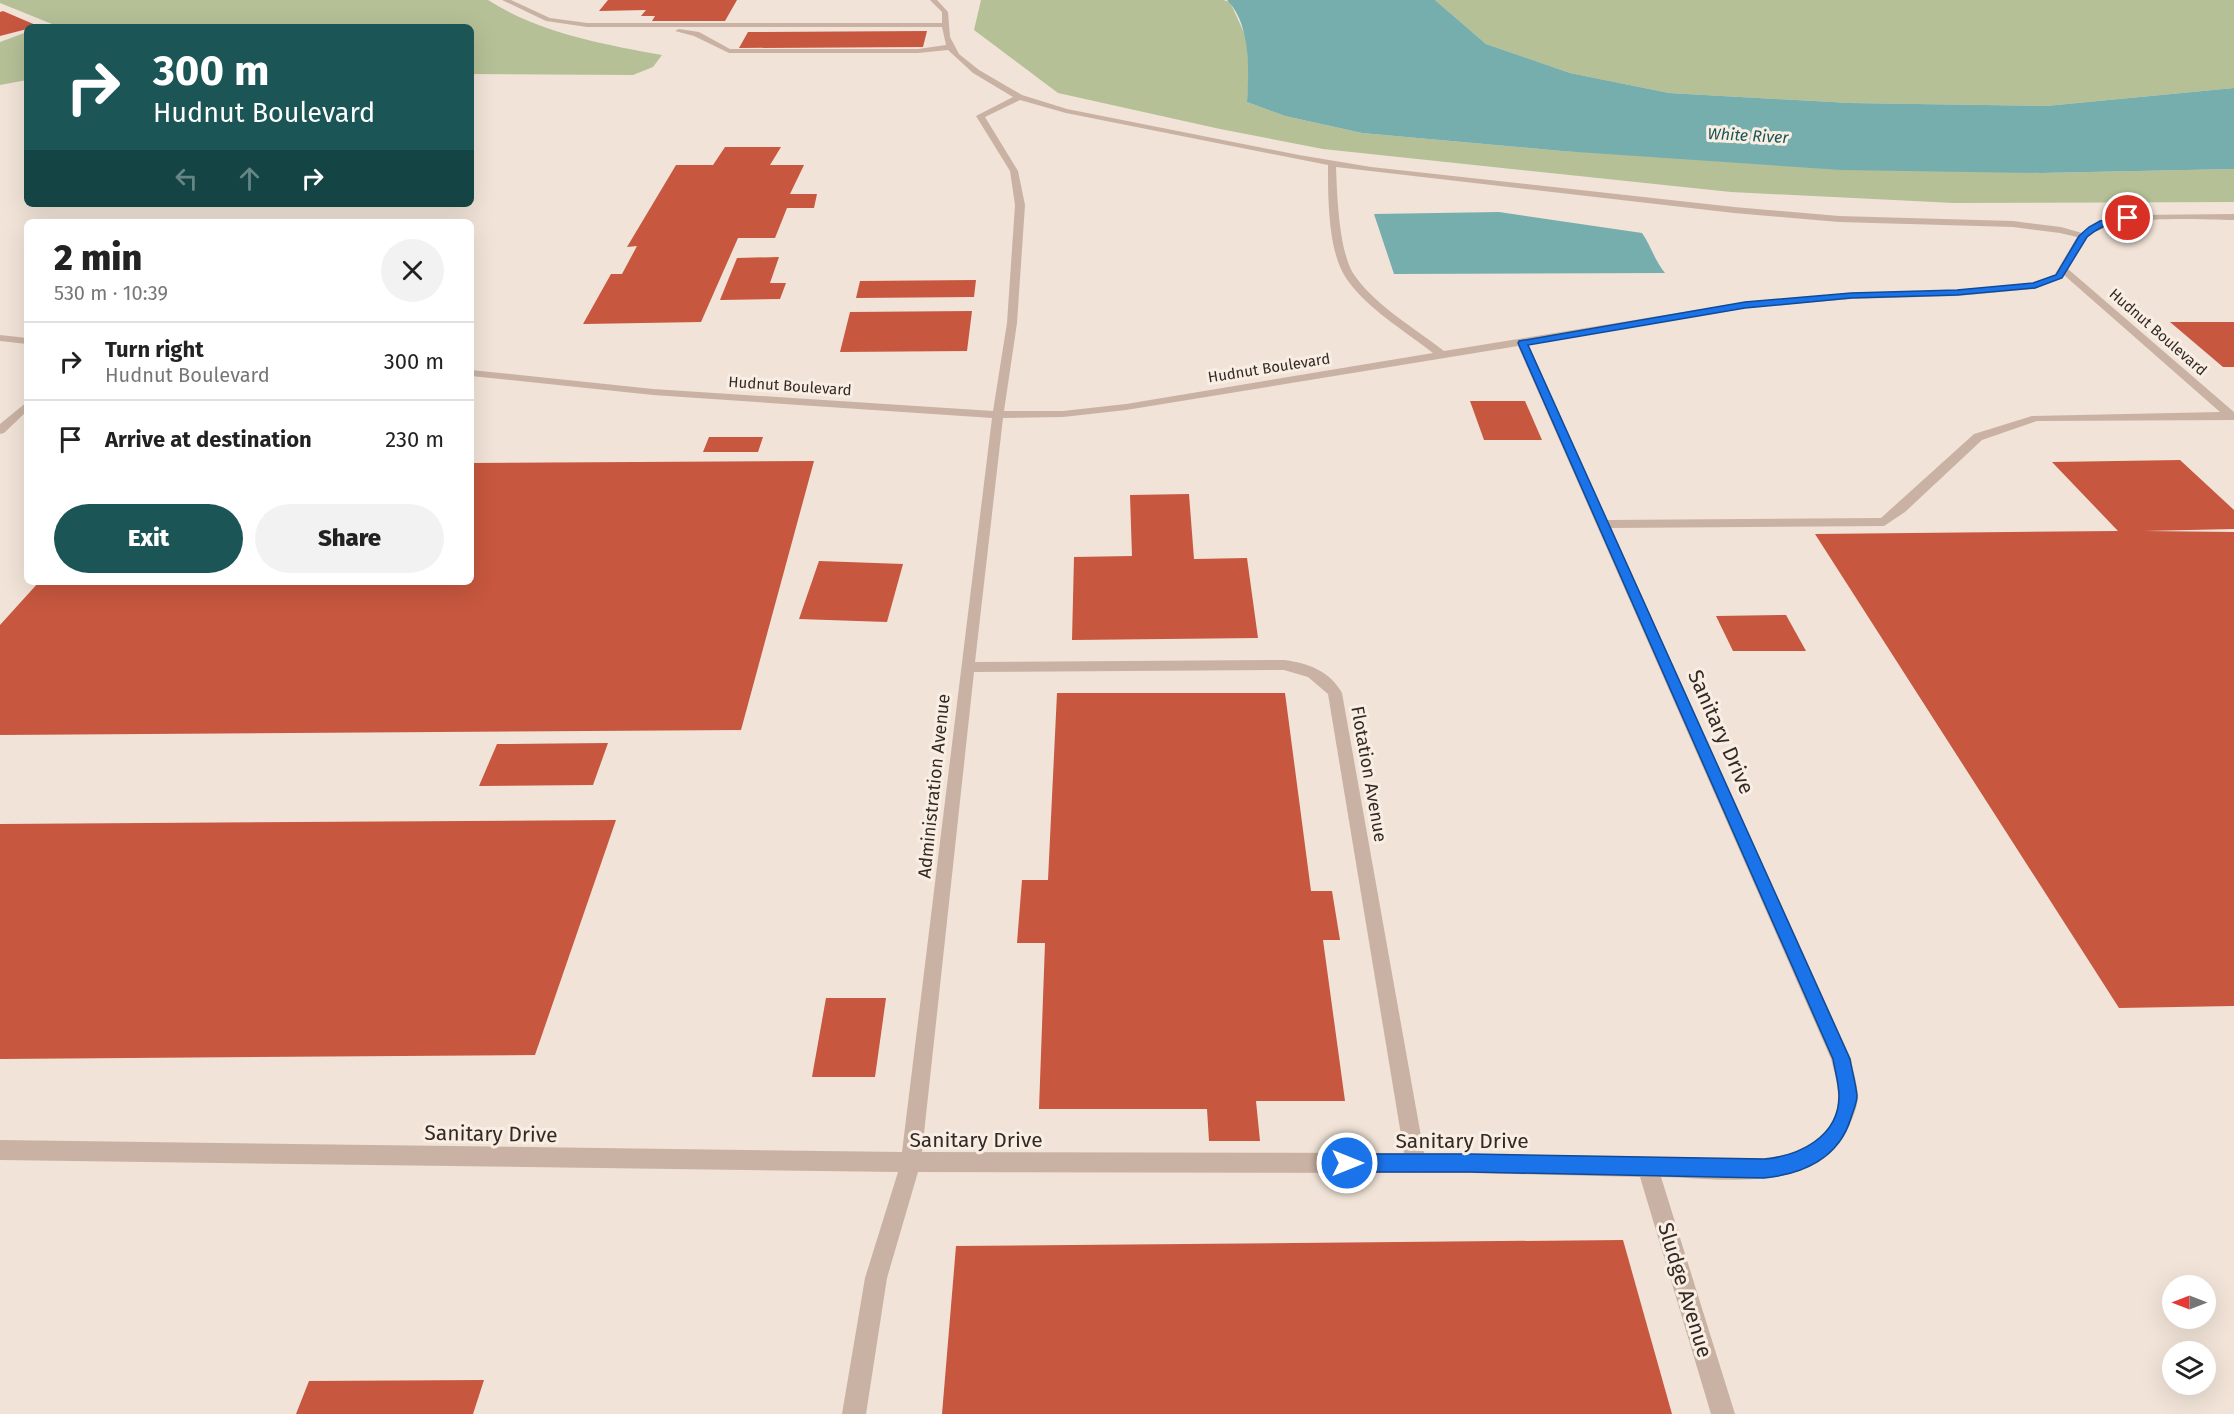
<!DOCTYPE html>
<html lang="en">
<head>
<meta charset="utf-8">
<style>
  body { margin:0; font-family:"Fira Sans",sans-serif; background:#f2f2f2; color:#222; height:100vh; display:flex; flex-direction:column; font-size:22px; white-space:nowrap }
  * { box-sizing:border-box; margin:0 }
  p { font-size:20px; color:#767676 }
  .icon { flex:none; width:33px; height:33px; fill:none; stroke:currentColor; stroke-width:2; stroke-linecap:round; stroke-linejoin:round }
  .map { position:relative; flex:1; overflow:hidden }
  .side { position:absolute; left:24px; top:219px; width:450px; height:366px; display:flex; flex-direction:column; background:#fff; border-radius:9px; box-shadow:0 6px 24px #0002 }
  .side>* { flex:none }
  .banner { position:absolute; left:24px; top:24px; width:450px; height:183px; border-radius:9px; box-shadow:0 6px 24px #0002; background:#1b5555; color:#fff; overflow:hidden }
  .needle { width:39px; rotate:270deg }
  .tools { position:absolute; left:2162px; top:1275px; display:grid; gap:12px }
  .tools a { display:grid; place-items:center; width:54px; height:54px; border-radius:50%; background:#fff; box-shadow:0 6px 24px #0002; font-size:30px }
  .pin { position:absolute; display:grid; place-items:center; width:51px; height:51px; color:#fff; margin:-26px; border:3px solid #fff; border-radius:50%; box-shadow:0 2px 6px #0007 }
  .me { position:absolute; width:66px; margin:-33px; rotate:90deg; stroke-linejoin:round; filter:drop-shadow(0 0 4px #0008) }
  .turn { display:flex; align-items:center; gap:21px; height:126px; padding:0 30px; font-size:27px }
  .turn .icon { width:78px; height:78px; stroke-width:2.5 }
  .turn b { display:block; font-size:42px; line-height:51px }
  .lanes { display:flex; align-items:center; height:57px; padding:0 30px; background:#0003; justify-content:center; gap:30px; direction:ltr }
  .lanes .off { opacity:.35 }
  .round { display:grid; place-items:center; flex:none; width:63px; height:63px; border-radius:32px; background:#f2f2f2 }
  .summary { display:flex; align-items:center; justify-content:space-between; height:102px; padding:0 30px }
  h1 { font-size:36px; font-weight:800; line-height:45px }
  .cta { display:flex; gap:12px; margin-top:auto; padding:12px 30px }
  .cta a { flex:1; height:69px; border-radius:36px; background:#1b5555; color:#fff; font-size:24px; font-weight:800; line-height:69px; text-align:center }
  .cta a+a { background:#f2f2f2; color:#222 }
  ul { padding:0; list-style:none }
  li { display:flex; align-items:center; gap:18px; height:78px; padding:0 30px; border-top:2px solid #e0e0e0 }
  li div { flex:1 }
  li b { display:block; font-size:22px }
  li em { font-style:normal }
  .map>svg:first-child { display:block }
  .green { fill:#b5c097 }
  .water { fill:#76aead }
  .building { fill:#c7573f }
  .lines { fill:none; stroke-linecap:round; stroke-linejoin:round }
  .minor { fill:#c9b2a3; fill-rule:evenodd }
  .route { fill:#1a73e8; stroke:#114b97; stroke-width:1.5 }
  .labels { text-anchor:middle; stroke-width:6; stroke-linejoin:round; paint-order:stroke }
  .far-street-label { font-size:15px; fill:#342925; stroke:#f9eee3 }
  .far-water-label { font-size:16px; font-style:italic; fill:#1b5555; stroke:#f9eee3 }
  .street-label { font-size:18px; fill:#342925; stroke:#f9eee3 }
  .near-street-label { font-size:21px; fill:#342925; stroke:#f9eee3 }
</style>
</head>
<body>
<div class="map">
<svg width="2234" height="1414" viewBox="0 0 2234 1414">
  <rect width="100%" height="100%" fill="#f1e3d7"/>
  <g class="green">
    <path d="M0 0H488C540 33 602 44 662 55L653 67 633 75 471 74V27H43L52 24 0 3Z"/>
    <polygon points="981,0 1223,0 1230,2 1246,37 1249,72 1247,102 1285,116 1362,133 1562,151 2041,173 2234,169 2234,202 1954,203 1731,192 1323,149 1220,129 1058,93 974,30"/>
    <polygon points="1435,0 2234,0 2234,88 2046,106 1850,103 1669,93 1570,73 1486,44"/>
    <polygon points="27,32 27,80 0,85 0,42"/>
  </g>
  <g class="water">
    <path d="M1227 0H1435L1486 44 1570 73 1669 93 1850 103 2046 106 2234 88V169L2041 173 1841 170 1562 151 1362 133 1285 116 1247 102C1249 71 1251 24 1227 0Z"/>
    <path d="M1499 212 1642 233C1651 246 1655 261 1665 273L1394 274 1374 214Z"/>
  </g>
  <g class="building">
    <polygon points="608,0 737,0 725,21 652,21 655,16 641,16 646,10 599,11"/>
    <polygon points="3,11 38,26 27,27 27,29 0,36 0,12"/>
    <polygon points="927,31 923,47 739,48 748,32"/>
    <polygon points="725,147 781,147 770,165 804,165 790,194 817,194 814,208 787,208 775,238 738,238 701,322 583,324 611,274 622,274 637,246 627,247 676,165 713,165"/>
    <polygon points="779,257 770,283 786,283 780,299 720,300 737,258"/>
    <polygon points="976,280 974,297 856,298 860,281"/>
    <polygon points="972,311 967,351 840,352 850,312"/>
    <polygon points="2170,322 2234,322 2234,367 2223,367"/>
    <polygon points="1470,401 1525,401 1542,440 1484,440"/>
    <polygon points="709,437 763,437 758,452 703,452"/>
    <polygon points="2180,460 2234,510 2234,529 2144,531 2234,532 2234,1006 2119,1008 1815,534 2118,531 2052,462"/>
    <polygon points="814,461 741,730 0,735 0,625 39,582 471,582 471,463"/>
    <polygon points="1189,494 1194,559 1247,558 1258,638 1072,640 1074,557 1132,556 1130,495"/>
    <polygon points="819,561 903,564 887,622 799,619"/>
    <polygon points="1786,615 1806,651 1733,651 1716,616"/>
    <polygon points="1057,693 1285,693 1311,891 1332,891 1340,940 1323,940 1345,1101 1256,1101 1260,1141 1209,1141 1207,1109 1039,1109 1045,943 1017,943 1022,880 1048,880"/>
    <polygon points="608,743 593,785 479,786 497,744"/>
    <polygon points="616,820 535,1055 0,1059 0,824"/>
    <polygon points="826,998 886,998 875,1077 812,1077"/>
    <polygon points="1623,1240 1672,1414 942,1414 956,1246"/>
    <polygon points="484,1380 473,1414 296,1414 309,1381"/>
  </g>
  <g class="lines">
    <g class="minor">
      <path d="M502 0H511L550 18 587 23H942V12L930 0H937L948 12 950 37 959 54 979 70 1022 95 1067 109 1299 155 1371 167 1734 207 1839 216 2013 221 2061 227 2082 233 2100 221 2136 215 2234 214V220C2197 220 2116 213 2088 237 2080 244 2074 259 2068 269L2234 412V420L2037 421 1982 440 1905 512 1884 526 1611 528 1851 1059C1853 1071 1857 1083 1858 1095 1858 1106 1853 1117 1849 1126 1820 1196 1720 1178 1661 1177L1735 1414H1711L1640 1177 1470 1173 918 1172 887 1278 866 1414H842L865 1278 898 1172 0 1160V1140L902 1152 992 418 653 395 471 376V370L653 389 993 411 1007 323 1015 205 1010 171 976 116 1013 97 973 73 948 50 918 53H729L694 36 675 31 679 29 699 32 730 49H918L946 45 942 27H587L546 21ZM1020 100 1066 113 1328 165C1328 196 1328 252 1346 278 1367 309 1404 330 1433 353L1126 404 1063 411H1004L1017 323 1025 205 1018 171 985 117ZM1336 167 1734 213 1839 222 2013 227 2060 233 2077 237 2055 274 2033 283 1957 290 1851 293 1745 302 1444 351C1415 328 1377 307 1355 276 1339 255 1337 194 1336 167ZM2064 275 2220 412 2032 416 1974 434 1881 518 1607 520 1528 344 1745 308 1851 299 1957 296 2035 289ZM1518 346 1831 1059C1834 1071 1838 1083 1838 1096 1839 1137 1798 1154 1764 1159L1424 1153 1342 693C1330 671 1308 663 1284 660L975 662 1003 418 1063 417 1126 410ZM1284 670 1308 677 1328 694 1404 1153 922 1152 974 672Z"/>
      <polygon points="0,335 27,338 27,344 0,341"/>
      <polygon points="27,402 27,411 4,433 0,434 0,424"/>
    </g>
  </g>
  <path class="route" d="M2128 216 2131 217V220L2106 225 2095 231 2087 237 2062 278 2035 288 1957 295 1851 298 1745 308 1528 345 1850 1059C1852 1071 1856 1084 1857 1096 1857 1103 1853 1111 1851 1118 1839 1158 1803 1174 1764 1178L1470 1172H1347L1340 1170 1338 1163 1340 1157 1347 1154H1470L1764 1159C1799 1156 1839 1137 1839 1096 1839 1084 1835 1071 1833 1059L1518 343 1519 341 1745 302 1851 293 1957 290 2033 283 2056 275 2079 236 2089 227 2100 221Z"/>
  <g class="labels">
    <g class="far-street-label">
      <text transform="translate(2158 332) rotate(41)" y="5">Hudnut Boulevard</text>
      <text transform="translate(1269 368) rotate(-9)" y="5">Hudnut Boulevard</text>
      <text transform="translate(790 386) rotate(4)" y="5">Hudnut Boulevard</text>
    </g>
    <g class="far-water-label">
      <text transform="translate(1748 135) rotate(3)" y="6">White River</text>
    </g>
    <g class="street-label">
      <text transform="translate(1369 774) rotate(80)" y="6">Flotation Avenue</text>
      <text transform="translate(934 786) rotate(-84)" y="6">Administration Avenue</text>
    </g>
    <g class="near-street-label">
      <text transform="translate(1721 732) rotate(66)" y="7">Sanitary Drive</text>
      <text transform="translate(491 1134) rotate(1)" y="7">Sanitary Drive</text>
      <text x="976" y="1147">Sanitary Drive</text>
      <text x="1462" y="1148">Sanitary Drive</text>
      <text transform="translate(1685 1290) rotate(73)" y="7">Sludge Avenue</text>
    </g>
  </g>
</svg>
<div class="tools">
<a><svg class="needle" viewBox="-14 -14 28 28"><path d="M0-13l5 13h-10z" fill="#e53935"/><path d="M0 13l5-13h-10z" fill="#767676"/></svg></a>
<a><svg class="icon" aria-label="layers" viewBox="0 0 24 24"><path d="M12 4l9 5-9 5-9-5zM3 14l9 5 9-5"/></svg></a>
</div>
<div class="pin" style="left:2128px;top:218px;background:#d93025"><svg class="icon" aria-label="arrive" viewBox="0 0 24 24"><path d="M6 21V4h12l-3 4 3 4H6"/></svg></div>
<svg class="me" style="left:1347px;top:1163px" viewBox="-20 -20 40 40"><circle r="17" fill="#1a73e8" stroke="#fff" stroke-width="3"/><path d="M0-11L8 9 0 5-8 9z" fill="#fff"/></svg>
<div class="banner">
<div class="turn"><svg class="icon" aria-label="right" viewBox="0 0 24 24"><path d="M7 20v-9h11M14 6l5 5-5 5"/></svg><div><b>300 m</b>Hudnut Boulevard</div></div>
<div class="lanes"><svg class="icon off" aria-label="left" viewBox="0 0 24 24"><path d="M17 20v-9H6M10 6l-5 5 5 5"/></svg><svg class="icon off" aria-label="ahead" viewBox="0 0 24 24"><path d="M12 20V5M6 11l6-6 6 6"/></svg><svg class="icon" aria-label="right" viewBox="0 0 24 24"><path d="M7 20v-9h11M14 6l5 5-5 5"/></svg></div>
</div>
<section class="side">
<div class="summary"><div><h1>2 min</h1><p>530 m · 10:39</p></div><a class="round"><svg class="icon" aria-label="close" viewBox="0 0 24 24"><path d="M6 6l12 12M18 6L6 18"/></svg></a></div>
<ul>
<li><svg class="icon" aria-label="right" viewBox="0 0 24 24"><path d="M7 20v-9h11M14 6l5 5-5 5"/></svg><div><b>Turn right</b><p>Hudnut Boulevard</p></div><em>300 m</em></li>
<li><svg class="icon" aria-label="arrive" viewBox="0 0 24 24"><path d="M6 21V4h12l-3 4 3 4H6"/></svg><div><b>Arrive at destination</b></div><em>230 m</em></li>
</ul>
<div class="cta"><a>Exit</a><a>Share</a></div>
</section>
</div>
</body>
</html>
